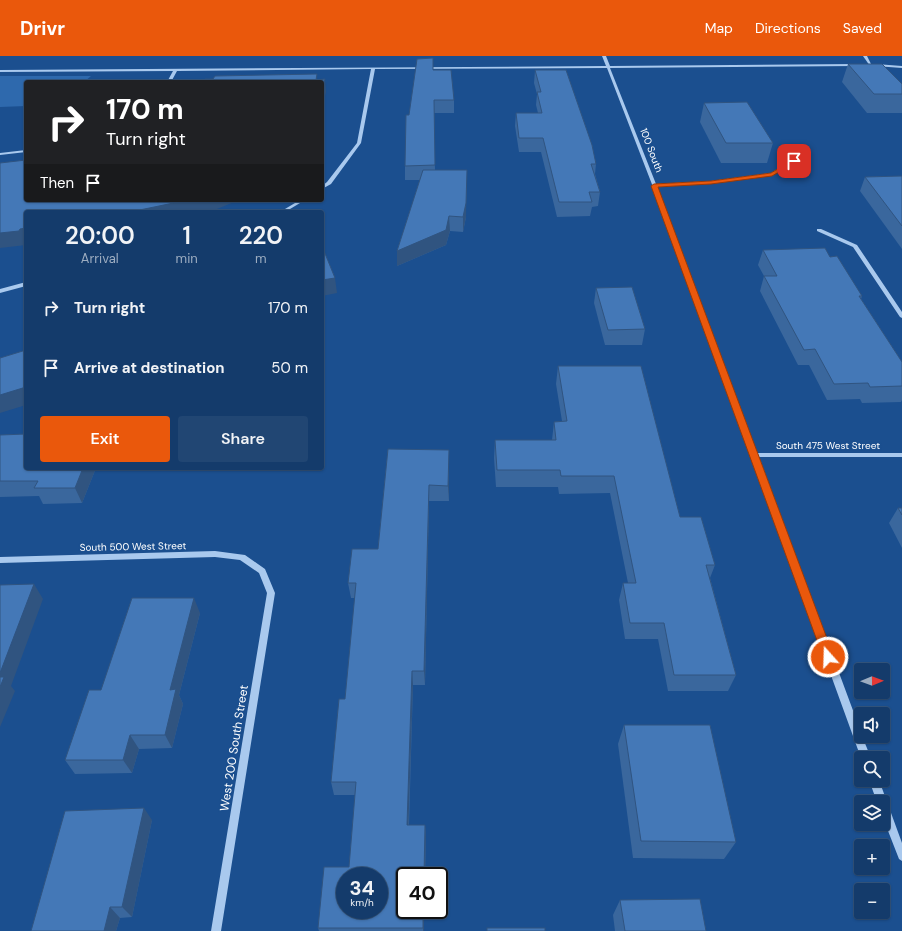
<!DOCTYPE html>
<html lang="en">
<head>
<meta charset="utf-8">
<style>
  body { margin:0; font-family:"DM Sans",sans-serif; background:#214673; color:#f1f3f6; height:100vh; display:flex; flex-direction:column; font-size:15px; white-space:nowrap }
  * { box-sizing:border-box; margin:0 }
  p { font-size:13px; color:#9dadc1 }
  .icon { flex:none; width:22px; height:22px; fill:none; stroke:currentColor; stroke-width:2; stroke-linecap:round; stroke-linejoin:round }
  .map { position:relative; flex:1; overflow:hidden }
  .sheet { position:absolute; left:24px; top:154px; width:300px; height:260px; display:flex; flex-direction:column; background:#143b6b; border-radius:4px; box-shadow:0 1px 3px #0004,0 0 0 1px #33557e }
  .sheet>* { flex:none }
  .banner { position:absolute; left:24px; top:24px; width:300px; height:122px; border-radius:4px; box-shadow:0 1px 3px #0004,0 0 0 1px #33557e; background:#202124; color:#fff; overflow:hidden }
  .needle { width:26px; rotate:89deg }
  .buttons { position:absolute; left:854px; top:607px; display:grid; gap:8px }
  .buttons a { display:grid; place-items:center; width:36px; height:36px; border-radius:4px; background:#143b6b; box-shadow:0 1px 3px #0004,0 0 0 1px #33557e; font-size:20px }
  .speed { position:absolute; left:336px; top:811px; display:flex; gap:8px; font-size:20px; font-weight:700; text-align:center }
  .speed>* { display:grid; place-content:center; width:52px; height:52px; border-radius:50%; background:#143b6b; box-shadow:0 1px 3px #0004,0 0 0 1px #33557e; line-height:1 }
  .speed small { font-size:10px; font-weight:400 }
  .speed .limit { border:2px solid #111; border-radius:6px; background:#fff; color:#111 }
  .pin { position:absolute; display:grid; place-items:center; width:34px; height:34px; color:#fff; margin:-17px; border-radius:8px; box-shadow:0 2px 6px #0006 }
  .me { position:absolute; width:44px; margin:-22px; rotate:340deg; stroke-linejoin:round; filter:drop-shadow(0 0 3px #0008) }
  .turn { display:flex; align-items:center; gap:14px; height:84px; padding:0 16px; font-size:18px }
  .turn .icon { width:52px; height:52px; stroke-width:2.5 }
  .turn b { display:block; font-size:28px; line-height:34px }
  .then { display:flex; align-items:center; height:38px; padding:0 16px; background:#0003; gap:8px; font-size:15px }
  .eta { display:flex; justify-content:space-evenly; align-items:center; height:68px; text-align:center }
  .eta b { font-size:24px; font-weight:600; line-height:28px }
  .primary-button { display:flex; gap:8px; margin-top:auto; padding:8px 16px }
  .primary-button a { flex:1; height:46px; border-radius:4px; background:#ea580c; color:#fff; font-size:16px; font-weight:600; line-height:46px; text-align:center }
  .primary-button a+a { background:#214673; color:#f1f3f6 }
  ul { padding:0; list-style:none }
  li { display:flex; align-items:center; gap:12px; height:60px; padding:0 16px }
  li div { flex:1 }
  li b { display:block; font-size:15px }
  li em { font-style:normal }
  header { display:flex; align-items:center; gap:24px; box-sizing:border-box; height:56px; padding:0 20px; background:#ea580c; color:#fff }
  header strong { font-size:19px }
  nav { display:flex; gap:22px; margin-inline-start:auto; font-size:14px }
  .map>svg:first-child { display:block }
  .green { fill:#2e69ad }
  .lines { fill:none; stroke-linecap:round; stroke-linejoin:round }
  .minor { fill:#a9c9ee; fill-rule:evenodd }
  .wall { fill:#3a679d }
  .shaded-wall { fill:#305480 }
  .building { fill:#4478b7; stroke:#305480; fill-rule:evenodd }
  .route { fill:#ea580c; stroke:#983908 }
  .labels { text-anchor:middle; stroke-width:3; stroke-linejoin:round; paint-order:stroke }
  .street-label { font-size:10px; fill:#fff; stroke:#1b4f8f }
  .near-street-label { font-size:12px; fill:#fff; stroke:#1b4f8f }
</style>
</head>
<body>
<header>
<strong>Drivr</strong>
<nav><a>Map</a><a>Directions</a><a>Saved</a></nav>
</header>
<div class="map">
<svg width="902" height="875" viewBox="0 0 902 875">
  <rect width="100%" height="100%" fill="#1b4f8f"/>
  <polygon class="green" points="0,20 91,20 84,26 26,26 26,50 0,51"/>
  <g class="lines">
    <g class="minor">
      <polygon points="602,0 606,0 610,10 856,8 858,9 856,10 610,12 656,128 711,125 771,117 791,104 795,105 772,119 711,127 657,131 757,397 902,397 902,401 759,401 861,676 861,680 862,680 871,702 861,702 665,162 607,12 375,13 361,87 331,128 322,133 322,130 327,126 357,87 371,13 177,15 171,26 167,26 173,15 0,16 0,14 606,10"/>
      <polygon points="863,0 867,0 872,10 870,10"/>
      <polygon points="876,8 902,10 902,12 875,10"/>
      <polygon points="26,94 26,96 0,99 0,97"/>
      <polygon points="300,144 305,144 285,156 280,156"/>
      <polygon points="817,173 821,173 857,189 902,256 902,262 900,261 853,191 817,175"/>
      <polygon points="26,226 26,230 0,237 0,233"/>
      <polygon points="215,495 245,499 265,513 275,537 221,875 211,875 267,537 259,517 240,504 215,501 0,507 0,501"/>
      <polygon points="869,724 879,724 902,787 902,805 899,803 883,762 883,746 877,746"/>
    </g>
  </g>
  <g class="wall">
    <polygon points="848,8 902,28 902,57 867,57 842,26"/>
    <polygon points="433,14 454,44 454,57 434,57 435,114 466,161 463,176 450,175 446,189 397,210 397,195 420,124 405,124 405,110 409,59"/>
    <polygon points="535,14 596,108 595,118 600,136 598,150 592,151 590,160 557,161 541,96 519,96 515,70 516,57 538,57 536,49 537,38 534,27"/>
    <polygon points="704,47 773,87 767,107 721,107 700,66"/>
    <polygon points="902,120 902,193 860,135 865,121"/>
    <polygon points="763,194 830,201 862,240 861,243 902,306 902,344 901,346 862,347 860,343 827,344 809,309 798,309 760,235 764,220 758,209"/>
    <polygon points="596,232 645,273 642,289 605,289 594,247"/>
    <polygon points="558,310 680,461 715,509 710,522 736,619 728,635 668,635 658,583 625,583 619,544 623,527 628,527 610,437 559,438 558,431 496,431 494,402 495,384 552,384 554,366 562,365 556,328"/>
    <polygon points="0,379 26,412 96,412 82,447 43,448 39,440 0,441"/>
    <polygon points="388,393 449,410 449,445 429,445 425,629 413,629 409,769 425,769 426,781 425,820 405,820 405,854 424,854 424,875 319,875 318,872 349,811 355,739 334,739 331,726 345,643 355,542 351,542 348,527 378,493"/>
    <polygon points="898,452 902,452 902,492 889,467"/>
    <polygon points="200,557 179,639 183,648 172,692 139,693 132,717 75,718 65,704 101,634"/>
    <polygon points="624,669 736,786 724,803 633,802 618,688"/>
    <polygon points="152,764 132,861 120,862 116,875 31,875"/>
    <polygon points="620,844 706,875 615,875 613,859"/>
  </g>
  <g class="shaded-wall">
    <polygon points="325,23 326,36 322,52 322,34"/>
    <polygon points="467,114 466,161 463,176 463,161"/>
    <polygon points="188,144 239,144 217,153 203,156 130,156"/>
    <polygon points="449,160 450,175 446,189 397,210 397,195"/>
    <polygon points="26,172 26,189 0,192 0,177"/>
    <polygon points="335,222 337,237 322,240 322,224"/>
    <polygon points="26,331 26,349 0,357 0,339"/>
    <polygon points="449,394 449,445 448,430"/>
    <polygon points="83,412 96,412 82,447 75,432"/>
    <polygon points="429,429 429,445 425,629 424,615"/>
    <polygon points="34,528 43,543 11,630 15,635 0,671 0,617"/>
    <polygon points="194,542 200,557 179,639 183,648 172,692 165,679 170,634"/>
    <polygon points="412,615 413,629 408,781 407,769"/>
    <polygon points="130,679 139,693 132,717 123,704"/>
    <polygon points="144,752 152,764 132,861 122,851"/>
    <polygon points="425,769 426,781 425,820 424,820"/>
    <polygon points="110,851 120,862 116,875 104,875"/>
    <rect x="423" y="854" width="1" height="21"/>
  </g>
  <g class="building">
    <polygon points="433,2 433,14 451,14 454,44 434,44 435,109 405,110 406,59 409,59 417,3"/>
    <polygon points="848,8 882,8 902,28 902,38 874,38"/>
    <polygon points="535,14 566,14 592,89 596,108 591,108 600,136 589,136 592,146 559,146 543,82 519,82 516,57 542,57 537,36 541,36"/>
    <polygon points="317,18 316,24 325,23 322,34 322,26 204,26 205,23 213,23 215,20"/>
    <polygon points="747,46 773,87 726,87 704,47"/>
    <polygon points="26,104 26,144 188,144 130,156 26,156 26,172 20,173 19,175 0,177 0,107"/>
    <polygon points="423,114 467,114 466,147 463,161 449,160 446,174 397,195"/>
    <polygon points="902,120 902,170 865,121"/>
    <polygon points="825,192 830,201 837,200 862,240 859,240 902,306 902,330 870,331 868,327 834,328 815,293 804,294 764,220 777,220 763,194"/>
    <polygon points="324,195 335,222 322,224 322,196"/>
    <polygon points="632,231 645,273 608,274 596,232"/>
    <polygon points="26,294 26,331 0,339 0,302"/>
    <polygon points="558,310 641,310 680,461 701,461 715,509 706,509 736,619 674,619 664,567 630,567 623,527 636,527 614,420 561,420 560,414 497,414 495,384 556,384 554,366 567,365"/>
    <polygon points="26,378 26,412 83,412 75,432 34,432 38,425 0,425 0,379"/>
    <path d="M388 393 449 394 448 430 429 429 424 615H412L407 769H425L424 820H405V854H423V872H318L324 811H349L356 726H331L339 643H345L356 527H348L352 493H378ZM345 820H379V854H345Z"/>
    <polygon points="898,452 902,452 902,459"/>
    <polygon points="34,528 0,617 0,529"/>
    <polygon points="132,542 194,542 170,634 176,633 165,679 130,679 123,704 65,704 89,634 101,634"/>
    <polygon points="0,621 4,621 0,631"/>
    <polygon points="624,669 710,669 736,786 641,785"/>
    <polygon points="144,752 122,851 110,851 104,875 31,875 65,755"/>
    <polygon points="700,843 706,875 625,875 620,844"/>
    <rect x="487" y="872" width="58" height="3"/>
  </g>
  <polygon class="route" points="794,103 796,106 772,120 711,128 658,131 834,601 832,604 825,604 823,601 651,130 654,128 711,125 771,117"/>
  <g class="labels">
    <g class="street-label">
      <text transform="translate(652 94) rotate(69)" y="4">100 South</text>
      <text x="828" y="393">South 475 West Street</text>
      <text transform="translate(133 490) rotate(-1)" y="4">South 500 West Street</text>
    </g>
    <g class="near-street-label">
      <text transform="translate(234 692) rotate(-81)" y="4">West 200 South Street</text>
    </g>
  </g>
</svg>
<div class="buttons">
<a><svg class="needle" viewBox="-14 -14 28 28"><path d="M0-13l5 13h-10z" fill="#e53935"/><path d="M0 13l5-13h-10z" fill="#9dadc1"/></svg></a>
<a><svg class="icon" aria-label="sound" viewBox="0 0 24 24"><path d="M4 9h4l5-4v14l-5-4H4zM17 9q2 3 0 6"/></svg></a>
<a><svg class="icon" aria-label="search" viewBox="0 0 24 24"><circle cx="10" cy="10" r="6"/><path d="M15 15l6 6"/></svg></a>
<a><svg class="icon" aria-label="layers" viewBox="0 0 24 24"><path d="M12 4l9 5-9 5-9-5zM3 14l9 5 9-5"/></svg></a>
<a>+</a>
<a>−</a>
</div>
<div class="speed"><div>34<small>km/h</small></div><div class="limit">40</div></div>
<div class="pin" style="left:794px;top:105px;background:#d93025"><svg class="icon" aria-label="arrive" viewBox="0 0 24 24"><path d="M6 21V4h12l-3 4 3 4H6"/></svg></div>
<svg class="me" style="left:828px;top:601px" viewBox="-20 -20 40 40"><circle r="17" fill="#ea580c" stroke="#fff" stroke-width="3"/><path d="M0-11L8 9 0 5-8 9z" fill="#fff"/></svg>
<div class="banner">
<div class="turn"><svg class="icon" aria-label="right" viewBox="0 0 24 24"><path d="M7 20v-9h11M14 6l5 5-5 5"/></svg><div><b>170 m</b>Turn right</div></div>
<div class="then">Then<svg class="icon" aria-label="arrive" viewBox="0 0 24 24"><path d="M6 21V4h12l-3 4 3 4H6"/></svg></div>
</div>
<section class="sheet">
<div class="eta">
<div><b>20:00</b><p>Arrival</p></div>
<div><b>1</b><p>min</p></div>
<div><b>220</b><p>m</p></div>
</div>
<ul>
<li><svg class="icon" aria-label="right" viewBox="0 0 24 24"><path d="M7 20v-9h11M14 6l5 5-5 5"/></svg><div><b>Turn right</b></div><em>170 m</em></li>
<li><svg class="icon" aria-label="arrive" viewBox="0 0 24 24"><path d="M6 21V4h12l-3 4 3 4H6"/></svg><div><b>Arrive at destination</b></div><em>50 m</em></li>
</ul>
<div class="primary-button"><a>Exit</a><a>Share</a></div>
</section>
</div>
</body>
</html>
